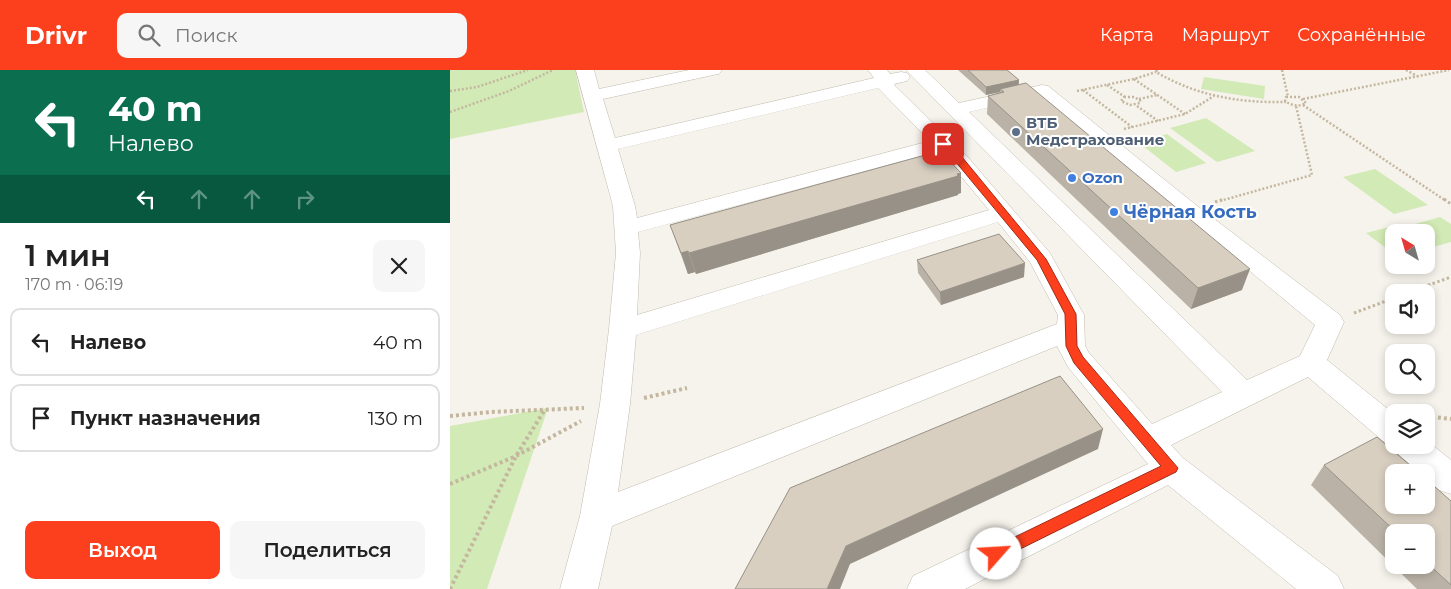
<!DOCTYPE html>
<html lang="ru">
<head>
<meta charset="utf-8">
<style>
  body { margin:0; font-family:Montserrat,sans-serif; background:#f6f6f6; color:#222; height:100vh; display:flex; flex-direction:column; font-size:19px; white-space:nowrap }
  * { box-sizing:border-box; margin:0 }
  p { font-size:16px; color:#767676 }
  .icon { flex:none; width:28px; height:28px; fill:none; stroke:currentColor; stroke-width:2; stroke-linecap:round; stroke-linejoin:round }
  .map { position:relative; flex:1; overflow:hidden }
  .drawer { display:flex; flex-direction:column; background:#fff; width:450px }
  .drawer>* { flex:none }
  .hud { background:#0b6e4f; color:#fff; overflow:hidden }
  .needle { width:32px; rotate:323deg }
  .tools { position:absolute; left:935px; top:154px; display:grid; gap:10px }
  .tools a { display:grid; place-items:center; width:50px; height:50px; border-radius:10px; background:#fff; box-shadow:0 2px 8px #0003; font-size:25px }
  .pin { position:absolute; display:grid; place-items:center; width:42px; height:42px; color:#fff; margin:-21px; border-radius:10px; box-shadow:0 2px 8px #0006 }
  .me { position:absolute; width:55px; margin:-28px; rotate:64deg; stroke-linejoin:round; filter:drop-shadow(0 0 4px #0008) }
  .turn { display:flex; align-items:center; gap:18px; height:105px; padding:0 25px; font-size:22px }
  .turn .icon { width:65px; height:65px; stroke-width:2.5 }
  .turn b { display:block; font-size:35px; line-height:42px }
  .lanes { display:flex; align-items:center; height:48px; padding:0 25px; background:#0003; justify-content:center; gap:25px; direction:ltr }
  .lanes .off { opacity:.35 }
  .round { display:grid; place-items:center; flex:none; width:52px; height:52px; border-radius:10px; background:#f6f6f6 }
  .overview { display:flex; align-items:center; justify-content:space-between; height:85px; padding:0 25px }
  h1 { font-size:30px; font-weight:600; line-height:38px }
  .primary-button { display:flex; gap:10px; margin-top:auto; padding:10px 25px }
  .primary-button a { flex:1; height:58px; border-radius:10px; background:#fc3f1d; color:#fff; font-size:20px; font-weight:600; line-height:58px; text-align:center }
  .primary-button a+a { background:#f6f6f6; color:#222 }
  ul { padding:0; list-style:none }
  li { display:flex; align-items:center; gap:15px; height:68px; margin:0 10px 8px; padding:0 15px; border:2px solid #e0e0e0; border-radius:10px }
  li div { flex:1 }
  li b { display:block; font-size:19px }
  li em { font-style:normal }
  header { display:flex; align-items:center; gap:30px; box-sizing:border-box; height:70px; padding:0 25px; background:#fc3f1d; color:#fff }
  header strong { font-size:24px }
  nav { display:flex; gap:28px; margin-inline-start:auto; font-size:18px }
  .search { width:350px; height:45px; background:#f6f6f6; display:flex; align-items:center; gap:12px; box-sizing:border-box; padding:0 18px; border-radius:10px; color:#767676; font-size:19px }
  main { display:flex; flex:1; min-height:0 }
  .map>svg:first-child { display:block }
  .green { fill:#d2eab5 }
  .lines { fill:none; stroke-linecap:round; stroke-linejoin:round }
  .minor-casing { stroke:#c2bbae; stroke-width:1 }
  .path-far2 { stroke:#c4b79f; stroke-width:2.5; stroke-dasharray:2 2; stroke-linecap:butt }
  .path-far1 { stroke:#c4b79f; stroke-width:3; stroke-dasharray:2.5 2.5; stroke-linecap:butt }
  .path { stroke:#c4b79f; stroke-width:4; stroke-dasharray:3 3; stroke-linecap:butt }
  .minor { fill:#fff; fill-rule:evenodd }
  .wall { fill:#bab2a6; fill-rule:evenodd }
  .shaded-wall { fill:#979187 }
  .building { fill:#d8cfc1; stroke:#979187 }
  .route { fill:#fc3f1d; stroke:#a42913 }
  .service-dot { fill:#5c6f8a; stroke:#fff; stroke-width:2 }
  .shop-dot { fill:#3f7fe0; stroke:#fff; stroke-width:2 }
  .labels { text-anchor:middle; stroke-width:4; stroke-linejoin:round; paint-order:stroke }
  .far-service-label { font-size:15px; font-weight:bold; fill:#4e5e75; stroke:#fff; text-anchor:start }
  .far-shop-label { font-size:15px; font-weight:bold; fill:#366cbe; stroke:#fff; text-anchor:start }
  .shop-label { font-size:18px; font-weight:bold; fill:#366cbe; stroke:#fff; text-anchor:start }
</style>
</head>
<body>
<header>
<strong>Drivr</strong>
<div class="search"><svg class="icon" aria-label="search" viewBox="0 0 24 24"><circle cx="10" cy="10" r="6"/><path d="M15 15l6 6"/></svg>Поиск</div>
<nav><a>Карта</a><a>Маршрут</a><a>Сохранённые</a></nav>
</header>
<main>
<section class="drawer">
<div class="hud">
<div class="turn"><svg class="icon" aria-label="left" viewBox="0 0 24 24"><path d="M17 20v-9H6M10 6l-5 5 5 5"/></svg><div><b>40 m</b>Налево</div></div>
<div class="lanes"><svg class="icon" aria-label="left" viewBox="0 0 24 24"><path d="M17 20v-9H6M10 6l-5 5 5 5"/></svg><svg class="icon off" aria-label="ahead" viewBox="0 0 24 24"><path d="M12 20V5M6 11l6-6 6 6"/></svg><svg class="icon off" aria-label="ahead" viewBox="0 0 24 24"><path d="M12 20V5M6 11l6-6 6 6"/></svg><svg class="icon off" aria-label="right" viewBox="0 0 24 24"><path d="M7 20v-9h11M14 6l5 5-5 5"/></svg></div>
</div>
<div class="overview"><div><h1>1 мин</h1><p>170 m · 06:19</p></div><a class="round"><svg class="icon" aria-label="close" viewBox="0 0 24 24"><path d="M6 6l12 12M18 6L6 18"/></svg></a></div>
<ul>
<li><svg class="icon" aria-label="left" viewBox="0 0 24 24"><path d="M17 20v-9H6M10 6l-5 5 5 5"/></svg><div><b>Налево</b></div><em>40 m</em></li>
<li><svg class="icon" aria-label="arrive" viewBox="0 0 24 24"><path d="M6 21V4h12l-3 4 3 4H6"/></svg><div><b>Пункт назначения</b></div><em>130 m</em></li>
</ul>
<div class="primary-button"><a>Выход</a><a>Поделиться</a></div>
</section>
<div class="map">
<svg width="1001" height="519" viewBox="0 0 1001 519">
  <rect width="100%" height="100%" fill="#f6f3ec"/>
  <g class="green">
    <polygon points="0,0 125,0 134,42 0,69"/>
    <polygon points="754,7 815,16 814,29 751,19"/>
    <polygon points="756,48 805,81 767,92 720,58"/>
    <polygon points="717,64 756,93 726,102 688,72"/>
    <polygon points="925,99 978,135 944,144 893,107"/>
    <polygon points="990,147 1001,154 1001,172 980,178 985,182 976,184 976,162 944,162 944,184 916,163 947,155 951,158"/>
    <polygon points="98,338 37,519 0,519 0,356"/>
  </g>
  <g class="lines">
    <defs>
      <path id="minor" d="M126 0H144L149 19 239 0H272L269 4 263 5 153 29 165 68 424 8 418 0H437L440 4 451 2 457 3 460 7 457 11 444 14 445 16 516 85 600 183 634 245 635 276 639 283 702 354 772 322 456 0H475L509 33 592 15 598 16 746 135 890 245 894 252 877 290 944 344V375H976V370L1001 390V424L989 420 976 409V402H969L948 384 943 375 933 371 858 307 721 375 733 388 888 506 894 519H846L718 415 515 519H457L463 506 698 394 618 297 607 276 162 456 148 519H110L130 446 150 334 159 259 166 183 163 136ZM428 18 480 71 187 148 185 136 168 79ZM588 26 865 255 850 286 797 310 519 42ZM490 81 539 140 187 245 190 183 188 162ZM548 152 580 192 608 245 607 254 168 422 180 334 186 265Z"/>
    </defs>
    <use href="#minor" class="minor-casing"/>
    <g class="path-far2">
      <path d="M707 0 706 2C747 26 789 33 836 32"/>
      <polyline points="832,0 838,27"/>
      <polyline points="956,0 967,6"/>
      <polyline points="684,9 735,44"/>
      <polyline points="657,15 675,27"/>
      <polyline points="633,20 682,57"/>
      <polyline points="0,21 27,17 78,0"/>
      <polyline points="627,21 684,9 706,2"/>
      <polygon points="674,27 683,27 690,30 690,33 680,35 671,31"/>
      <path d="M836 27H849L856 33C849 37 842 36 835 31Z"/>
      <polyline points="689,29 707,25"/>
      <polyline points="853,29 999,0"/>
      <polyline points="853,35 996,131"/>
      <polyline points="687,36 708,51"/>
      <polyline points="0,42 59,21 103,0"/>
      <polyline points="674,59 735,44 764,26"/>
      <polyline points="770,131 862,105 846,36"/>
    </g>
    <g class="path-far1">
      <polyline points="994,129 1001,134"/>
      <polyline points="765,132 774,129"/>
      <polyline points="959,222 1001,207"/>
      <polyline points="904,243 944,228"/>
    </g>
    <g class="path">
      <polyline points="194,328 237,318"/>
      <polyline points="0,346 41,342 134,338"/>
      <polyline points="976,346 1001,349"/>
      <polyline points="0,414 66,386 131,351"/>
      <polyline points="0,519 66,386 94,341"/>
    </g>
    <use href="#minor" class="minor"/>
  </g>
  <g class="wall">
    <polygon points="508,0 557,0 569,10 569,14 792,220 741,239 537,44 538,26 550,22 536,25"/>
    <polygon points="511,123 508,124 508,125 246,204 245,202 238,204 220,155"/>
    <polygon points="467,190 574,207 491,235 468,203"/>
    <path d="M874 395 1001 431V519H967L861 415ZM944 462H976V495H944Z"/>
  </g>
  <g class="shaded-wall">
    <polygon points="569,10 568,18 550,19 550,22 536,25 536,17"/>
    <polygon points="511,103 511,123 508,124 508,125 246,204 239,183"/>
    <polygon points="238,181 245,202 238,204 231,183"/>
    <polygon points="575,193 574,207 491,235 490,222"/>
    <polygon points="800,199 792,220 741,239 748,218"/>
    <polygon points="653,359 648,379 400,494 390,519 377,519 396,476"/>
  </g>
  <g class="building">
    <polygon points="518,0 557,0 569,10 536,17"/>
    <polygon points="576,13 800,199 748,218 538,26 554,22 550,19"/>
    <polygon points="490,81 511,103 507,104 508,106 239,183 238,181 231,183 220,155"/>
    <polygon points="549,164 575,193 490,222 467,190"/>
    <polygon points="610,306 653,359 396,476 377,519 285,519 340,418"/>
    <polygon points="927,367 968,402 944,402 944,435 976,435 976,409 1001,431 1001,515 976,492 976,462 946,462 874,395"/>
  </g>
  <polygon class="route" points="490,72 496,72 512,87 596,189 626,244 627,276 633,287 728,398 726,402 546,491 540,489 538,484 540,479 711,396 624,293 616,276 615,244 587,190 505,91 490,76"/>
  <circle class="service-dot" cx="566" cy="62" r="5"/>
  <g class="shop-dot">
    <circle cx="622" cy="108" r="5"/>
    <circle cx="664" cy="142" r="5"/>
  </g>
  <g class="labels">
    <g class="far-service-label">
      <text x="576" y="58">ВТБ<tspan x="576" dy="17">Медстрахование</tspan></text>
    </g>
    <g class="far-shop-label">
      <text x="632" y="113">Ozon</text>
    </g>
    <g class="shop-label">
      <text x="674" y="148">Чёрная Кость</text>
    </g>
  </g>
</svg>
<div class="tools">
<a><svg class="needle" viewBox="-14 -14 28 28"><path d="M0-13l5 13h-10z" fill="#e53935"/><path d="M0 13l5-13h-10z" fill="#767676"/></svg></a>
<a><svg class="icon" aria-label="sound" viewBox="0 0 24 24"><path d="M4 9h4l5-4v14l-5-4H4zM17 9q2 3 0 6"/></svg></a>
<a><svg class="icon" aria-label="search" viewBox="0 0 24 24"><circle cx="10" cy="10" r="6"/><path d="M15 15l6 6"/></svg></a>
<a><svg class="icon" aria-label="layers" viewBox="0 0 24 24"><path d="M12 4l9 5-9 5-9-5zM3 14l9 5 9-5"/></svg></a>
<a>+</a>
<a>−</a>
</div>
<div class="pin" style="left:493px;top:74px;background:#d93025"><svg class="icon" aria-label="arrive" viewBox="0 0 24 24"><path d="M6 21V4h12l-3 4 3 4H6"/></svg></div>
<svg class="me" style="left:546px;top:484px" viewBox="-20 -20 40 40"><circle r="19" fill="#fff"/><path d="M0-13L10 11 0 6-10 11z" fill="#fc3f1d"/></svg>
</div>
</main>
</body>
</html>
